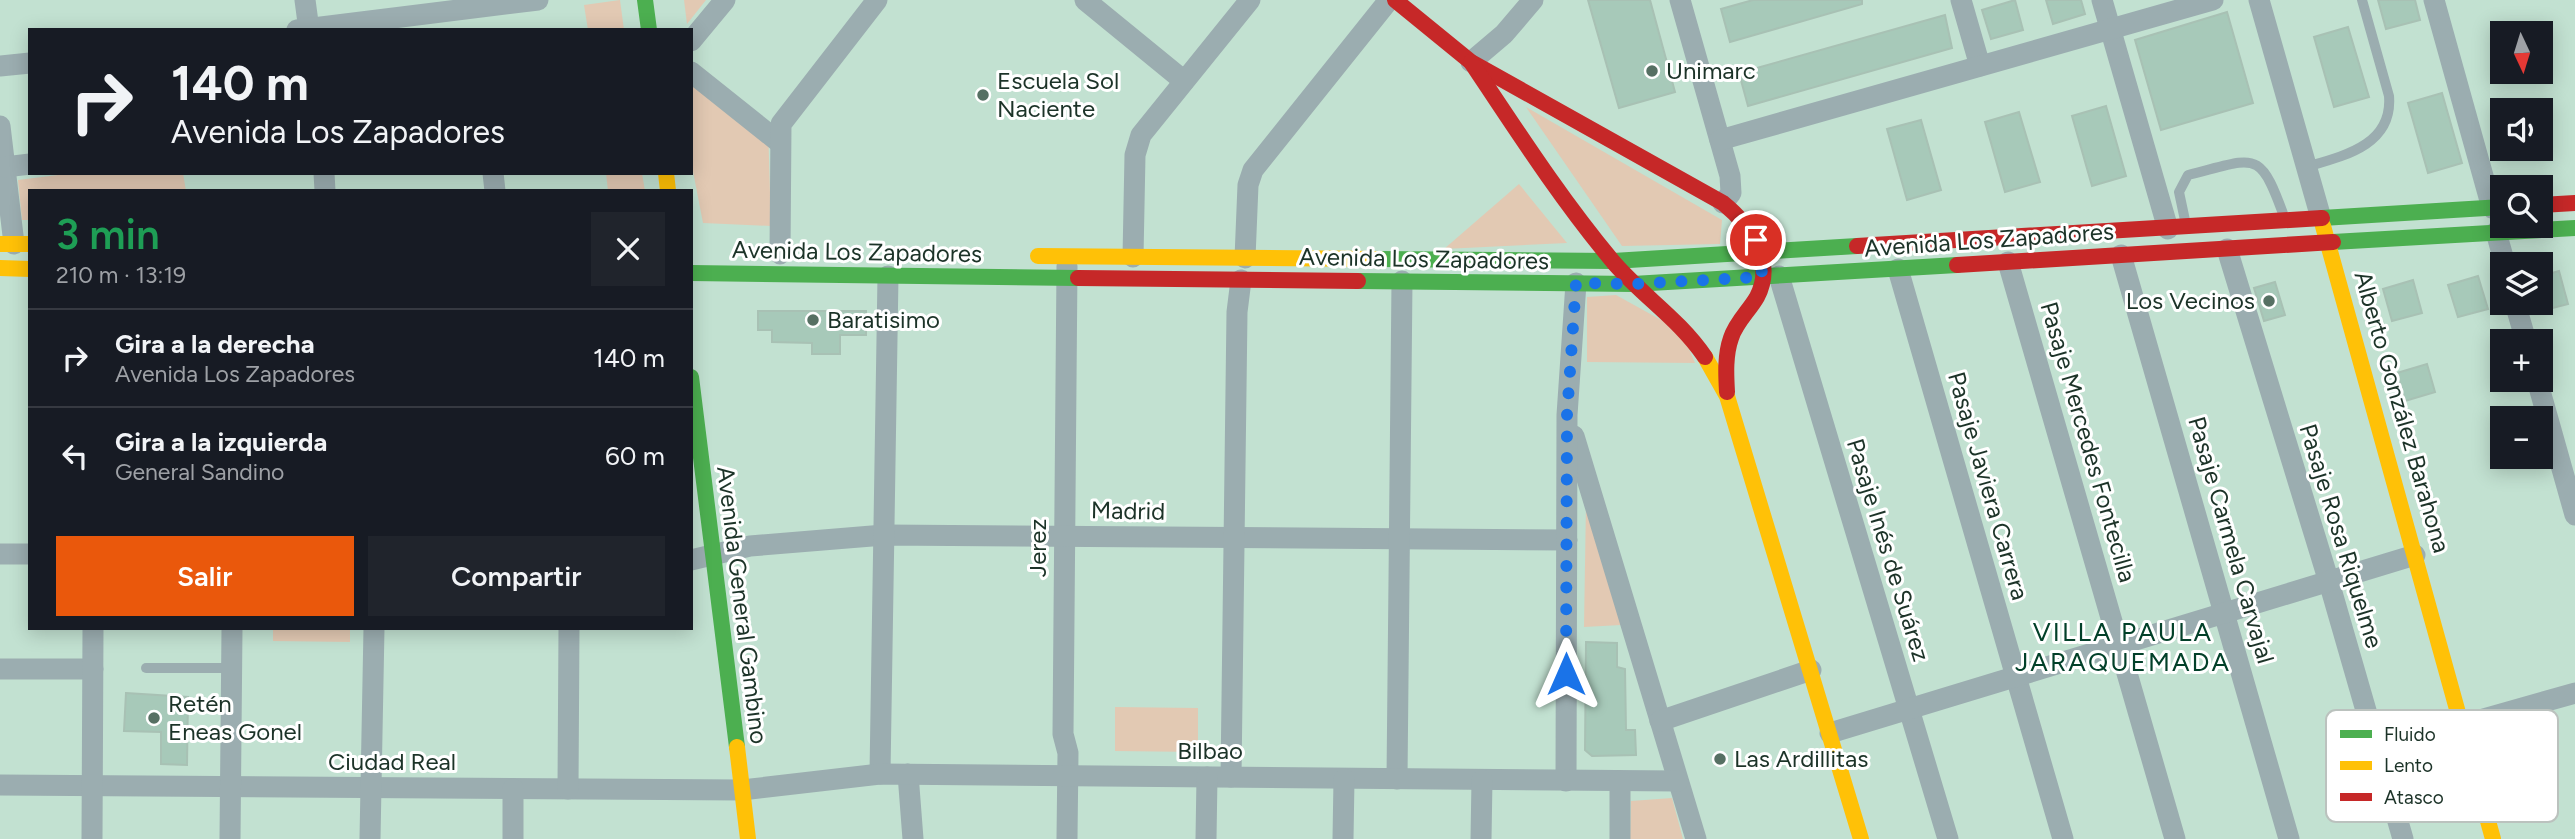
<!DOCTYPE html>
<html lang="es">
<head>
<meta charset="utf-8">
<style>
  body { margin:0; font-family:Figtree,sans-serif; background:#20242c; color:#f1f3f6; height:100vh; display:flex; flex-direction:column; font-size:26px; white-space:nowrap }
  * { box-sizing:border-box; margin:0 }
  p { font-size:23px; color:#9ea1a6 }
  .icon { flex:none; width:38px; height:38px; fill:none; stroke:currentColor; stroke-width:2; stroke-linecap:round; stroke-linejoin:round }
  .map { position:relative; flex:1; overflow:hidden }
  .panel { position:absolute; left:28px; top:189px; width:665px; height:441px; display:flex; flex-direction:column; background:#171b24; border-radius:0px; box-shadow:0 4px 18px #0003 }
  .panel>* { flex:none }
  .banner { position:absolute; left:28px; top:28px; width:665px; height:147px; border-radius:0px; box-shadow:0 4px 18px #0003; background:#171b24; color:#f1f3f6; overflow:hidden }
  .needle { width:46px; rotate:176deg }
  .controls { position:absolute; left:2490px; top:21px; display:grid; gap:14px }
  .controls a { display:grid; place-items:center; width:63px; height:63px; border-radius:0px; background:#171b24; box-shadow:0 4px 18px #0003; font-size:35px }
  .pin { position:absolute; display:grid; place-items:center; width:60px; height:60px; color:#fff; margin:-30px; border:4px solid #fff; border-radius:50%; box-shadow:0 2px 7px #0007 }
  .me { position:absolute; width:77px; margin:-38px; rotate:0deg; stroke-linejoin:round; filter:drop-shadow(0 0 5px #0008) }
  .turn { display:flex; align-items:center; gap:24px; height:147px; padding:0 28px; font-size:32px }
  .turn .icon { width:91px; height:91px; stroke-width:2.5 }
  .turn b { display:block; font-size:49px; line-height:60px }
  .round { display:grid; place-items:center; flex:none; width:74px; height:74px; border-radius:0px; background:#20242c }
  .head { display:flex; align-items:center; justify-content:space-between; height:119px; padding:0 28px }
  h1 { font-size:42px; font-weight:600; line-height:52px; color:#1e9e55 }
  .action { display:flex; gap:14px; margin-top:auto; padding:14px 28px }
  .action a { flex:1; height:80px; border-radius:0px; background:#ea580c; color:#fff; font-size:28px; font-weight:600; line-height:80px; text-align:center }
  .action a+a { background:#20242c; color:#f1f3f6 }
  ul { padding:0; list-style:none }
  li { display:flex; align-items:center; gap:21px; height:98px; padding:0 28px; border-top:2px solid #363941 }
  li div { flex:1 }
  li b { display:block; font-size:26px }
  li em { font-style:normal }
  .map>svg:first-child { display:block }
  .green { fill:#e2c9b3 }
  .building { fill:#a7c9b9; stroke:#a8c1b4; stroke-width:2 }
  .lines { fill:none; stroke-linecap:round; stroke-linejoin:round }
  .lane { stroke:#9badb0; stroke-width:10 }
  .street { stroke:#9badb0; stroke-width:21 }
  .fast { stroke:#4caf50; stroke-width:16 }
  .slow { stroke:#ffc107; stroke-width:16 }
  .jam { stroke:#c62828; stroke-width:16 }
  .route { stroke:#1a73e8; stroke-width:12; stroke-dasharray:0 21.6 }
  .poi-dot { fill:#567063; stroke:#fff; stroke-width:2.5 }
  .labels { text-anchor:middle; stroke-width:6; stroke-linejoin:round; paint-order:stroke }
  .poi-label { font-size:24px; fill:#1c3328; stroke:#fff; text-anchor:start }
  .street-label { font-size:24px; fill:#1c3328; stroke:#fff }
  .neighbourhood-label { font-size:26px; letter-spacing:2px; fill:#024029; stroke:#fff }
  .key { fill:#fff; stroke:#bbc2be; stroke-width:2 }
  .key-label { font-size:19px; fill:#1c3328 }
</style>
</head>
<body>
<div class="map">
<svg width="2575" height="839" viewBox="0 0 2575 839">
  <rect width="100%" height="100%" fill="#c2e1d1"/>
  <g class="green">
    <polygon points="620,0 624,30 588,30 584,5"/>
    <polygon points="684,0 706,0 687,24"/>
    <polygon points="691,65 768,125 771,226 703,223 691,161"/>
    <polygon points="1526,107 1722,220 1720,244 1622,246"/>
    <polygon points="74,173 183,173 186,191 30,191 30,220 22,220 18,180"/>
    <polygon points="606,173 642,173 645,191 608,191"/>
    <polygon points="1519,184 1567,243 1444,249"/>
    <polygon points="1616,295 1681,331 1695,363 1587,362 1587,297"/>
    <polygon points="1586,503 1621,625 1584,627"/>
    <polygon points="273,628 350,628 350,642 273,641"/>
    <polygon points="1115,707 1198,708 1198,752 1115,751"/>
    <polygon points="1672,798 1683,839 1630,839 1631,801"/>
  </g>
  <g class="building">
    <polygon points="1588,0 1650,0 1675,92 1619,108"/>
    <polygon points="1753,0 1862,0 1862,4 1730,42 1721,9"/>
    <polygon points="2015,0 2023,30 1991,39 1982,10"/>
    <polygon points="2046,0 2081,0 2085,14 2053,24"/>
    <polygon points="2378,0 2415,0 2420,20 2386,29"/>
    <polygon points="2227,12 2253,103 2161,130 2135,40"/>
    <polygon points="1945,15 1952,48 1748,106 1739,73"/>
    <polygon points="2348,27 2369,97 2334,107 2314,37"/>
    <polygon points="2442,93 2462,163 2428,173 2408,103"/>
    <polygon points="2106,106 2126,176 2092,186 2072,116"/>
    <polygon points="2019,112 2040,182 2005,192 1985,122"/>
    <polygon points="1921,120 1941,190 1907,200 1887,129"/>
    <polygon points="2559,271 2568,304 2541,311 2541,276"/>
    <polygon points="2478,276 2488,309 2458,317 2448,285"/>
    <polygon points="2413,280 2422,313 2392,321 2383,289"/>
    <polygon points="2275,282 2285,315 2264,321 2254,288"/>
    <polygon points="758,311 866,311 866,335 840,335 840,354 812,354 812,343 772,342 772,330 758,330"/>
    <polygon points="2427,364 2435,392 2405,401 2397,373"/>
    <polygon points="1586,642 1617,643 1617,667 1625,669 1626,730 1635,730 1636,755 1592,756 1585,750"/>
    <polygon points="126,693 188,697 187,765 161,764 161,732 124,731"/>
  </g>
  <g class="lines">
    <g class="lane">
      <path d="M2306 167C2344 156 2393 145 2389 96L2362 0"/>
      <path d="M2186 225 2179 192 2188 175C2257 158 2259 147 2285 219"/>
      <polyline points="146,668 232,668"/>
    </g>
    <g class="street">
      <polyline points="305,0 309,30"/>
      <polyline points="1085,0 1184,81"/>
      <polyline points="1680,0 1730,176 1731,193 1723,203"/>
      <polyline points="1961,0 1980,66"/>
      <polyline points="2102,0 2168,229"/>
      <polyline points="2259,0 2321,218"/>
      <polyline points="2434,0 2492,208"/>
      <polyline points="297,30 538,0"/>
      <polyline points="691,41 725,0"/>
      <polyline points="1471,62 1504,34 1533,0"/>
      <polyline points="0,66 30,63"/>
      <polyline points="691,72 780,143"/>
      <polyline points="0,126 14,244"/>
      <polyline points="1720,140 2213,0"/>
      <polyline points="5,167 30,164"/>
      <polyline points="324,173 325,191"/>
      <polyline points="493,173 495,191"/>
      <polyline points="2496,232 2505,264"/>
      <polyline points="2227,249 2329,582 2403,839"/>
      <polyline points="780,254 781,124 877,0"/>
      <polyline points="2121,255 2289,839"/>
      <polyline points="1133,257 1135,155 1141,135 1250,0"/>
      <polyline points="1245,258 1248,185 1253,170 1389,0"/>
      <polyline points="2008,262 2175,839"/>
      <polyline points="1067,266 1063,734 1068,753 1067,839"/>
      <polyline points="1898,269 2063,839"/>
      <polyline points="1779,276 1948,839"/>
      <polyline points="2515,303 2526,341"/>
      <polyline points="2537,380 2575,515"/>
      <polyline points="1574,436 1696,839"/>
      <polyline points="0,554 30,554"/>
      <polyline points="691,560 750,546 884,535 1567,540"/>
      <polyline points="0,669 93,669"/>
      <polyline points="1660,721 1811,670"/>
      <polyline points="2462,725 2575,693"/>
      <polyline points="1830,733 2415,555"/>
      <polyline points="880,774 888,276"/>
      <polyline points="908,774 913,839"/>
      <polyline points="1231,777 1237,312 1241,280"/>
      <polyline points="1397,779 1402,281"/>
      <polyline points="1566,781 1567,415 1576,283"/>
      <polyline points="0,785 742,790 880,774 1678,781"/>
      <polyline points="568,789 569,628"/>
      <polyline points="92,839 93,628"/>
      <polyline points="230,839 232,628"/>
      <polyline points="370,839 374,628"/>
      <polyline points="513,839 513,789"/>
      <polyline points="1206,839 1207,777"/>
      <polyline points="1343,839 1344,779"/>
      <polyline points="1481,839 1482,780"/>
      <polyline points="1620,839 1620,781"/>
    </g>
    <g class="fast">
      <polyline points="645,0 649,30"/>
      <polyline points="2322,218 2502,207"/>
      <polyline points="2333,242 2575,228"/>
      <polyline points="1379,259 1613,261 1857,246"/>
      <polyline points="691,273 1078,278"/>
      <polyline points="1358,281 1633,284 1957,265"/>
      <polyline points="691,377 737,747"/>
    </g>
    <g class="slow">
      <polyline points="666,173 668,191"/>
      <polyline points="2323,226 2493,839"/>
      <polyline points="0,244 30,244"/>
      <polyline points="1038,256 1379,259"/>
      <polyline points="0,268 30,269"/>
      <polyline points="1705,357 1727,396 1861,839"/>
      <polyline points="737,747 748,839"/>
    </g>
    <g class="jam">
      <path d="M1395 0 1471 62 1723 203C1750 225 1776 261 1757 297 1749 311 1736 322 1731 338 1725 355 1726 374 1727 392"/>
      <path d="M1471 62C1517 131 1562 201 1615 264 1644 297 1680 320 1705 357"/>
      <polyline points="2541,205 2575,203"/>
      <polyline points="1857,246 2322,218"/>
      <polyline points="1957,265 2333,242"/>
      <polyline points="1078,278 1358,281"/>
    </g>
  </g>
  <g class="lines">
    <polyline class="route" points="1566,674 1567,415 1576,283 1633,284 1762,277 1761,254 1756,240"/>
  </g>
  <g class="poi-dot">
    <circle cx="1652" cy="71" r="7"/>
    <circle cx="983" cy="95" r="7"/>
    <circle cx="2269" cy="301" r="7"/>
    <circle cx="813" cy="320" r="7"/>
    <circle cx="154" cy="718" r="7"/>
    <circle cx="1720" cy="759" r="7"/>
  </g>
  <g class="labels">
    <g class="poi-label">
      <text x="1666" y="79">Unimarc</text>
      <text x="997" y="89">Escuela Sol<tspan x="997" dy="28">Naciente</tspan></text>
      <text x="2255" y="309" text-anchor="end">Los Vecinos</text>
      <text x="827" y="328">Baratisimo</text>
      <text x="168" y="712">Retén<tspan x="168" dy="28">Eneas Gonel</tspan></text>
      <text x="1734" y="767">Las Ardillitas</text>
    </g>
    <g class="street-label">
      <text transform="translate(1989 240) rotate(-4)" y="8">Avenida Los Zapadores</text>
      <text transform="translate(857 252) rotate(1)" y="8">Avenida Los Zapadores</text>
      <text transform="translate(1424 259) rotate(1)" y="8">Avenida Los Zapadores</text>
      <text transform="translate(2402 412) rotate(74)" y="8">Alberto González Barahona</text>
      <text transform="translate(2088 442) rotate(74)" y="8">Pasaje Mercedes Fontecilla</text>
      <text transform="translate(1988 486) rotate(74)" y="8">Pasaje Javiera Carrera</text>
      <text transform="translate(1128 511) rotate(1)" y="8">Madrid</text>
      <text transform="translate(2341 536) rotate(73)" y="8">Pasaje Rosa Riquelme</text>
      <text transform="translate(2231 540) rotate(74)" y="8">Pasaje Carmela Carvajal</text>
      <text transform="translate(1038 548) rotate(-90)" y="8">Jerez</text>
      <text transform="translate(1888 550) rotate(73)" y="8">Pasaje Inés de Suárez</text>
      <text transform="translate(742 605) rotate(83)" y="8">Avenida General Gambino</text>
      <text x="1210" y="759">Bilbao</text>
      <text x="392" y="770">Ciudad Real</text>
    </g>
    <g class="neighbourhood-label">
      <text x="2123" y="641">VILLA PAULA<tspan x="2123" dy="30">JARAQUEMADA</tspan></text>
    </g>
  </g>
  <rect x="2326" y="710" width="232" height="112" rx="10" class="key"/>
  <rect x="2340" y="730" width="32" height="8" fill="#4caf50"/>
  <rect x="2340" y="761" width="32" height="9" fill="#ffc107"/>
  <rect x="2340" y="793" width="32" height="8" fill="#c62828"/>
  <g class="key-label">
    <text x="2384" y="741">Fluido</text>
    <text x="2384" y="772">Lento</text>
    <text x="2384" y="804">Atasco</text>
  </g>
</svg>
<div class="controls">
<a><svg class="needle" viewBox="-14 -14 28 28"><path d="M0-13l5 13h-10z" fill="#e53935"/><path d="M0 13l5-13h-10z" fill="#9ea1a6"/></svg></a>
<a><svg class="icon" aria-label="sound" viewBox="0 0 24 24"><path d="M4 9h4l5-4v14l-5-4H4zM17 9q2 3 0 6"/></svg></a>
<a><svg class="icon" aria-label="search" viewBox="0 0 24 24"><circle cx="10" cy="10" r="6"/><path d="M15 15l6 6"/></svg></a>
<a><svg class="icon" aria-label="layers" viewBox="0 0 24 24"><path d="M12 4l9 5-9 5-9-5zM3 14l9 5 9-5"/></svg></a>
<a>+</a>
<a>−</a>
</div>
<div class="pin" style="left:1756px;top:240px;background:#d93025"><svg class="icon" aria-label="arrive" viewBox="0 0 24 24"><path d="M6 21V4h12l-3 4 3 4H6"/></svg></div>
<svg class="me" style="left:1566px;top:674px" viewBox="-20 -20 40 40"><path d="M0-17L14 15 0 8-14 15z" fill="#1a73e8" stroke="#fff" stroke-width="4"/></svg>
<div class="banner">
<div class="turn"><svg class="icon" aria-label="right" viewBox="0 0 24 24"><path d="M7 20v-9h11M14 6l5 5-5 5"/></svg><div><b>140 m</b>Avenida Los Zapadores</div></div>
</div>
<section class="panel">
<div class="head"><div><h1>3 min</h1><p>210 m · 13:19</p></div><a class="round"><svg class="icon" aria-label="close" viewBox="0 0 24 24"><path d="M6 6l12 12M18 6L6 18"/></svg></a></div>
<ul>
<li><svg class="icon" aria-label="right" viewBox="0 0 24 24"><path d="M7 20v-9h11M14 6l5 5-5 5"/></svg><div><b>Gira a la derecha</b><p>Avenida Los Zapadores</p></div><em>140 m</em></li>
<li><svg class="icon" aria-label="left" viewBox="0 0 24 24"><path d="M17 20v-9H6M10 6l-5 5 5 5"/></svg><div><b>Gira a la izquierda</b><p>General Sandino</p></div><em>60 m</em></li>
</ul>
<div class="action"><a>Salir</a><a>Compartir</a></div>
</section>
</div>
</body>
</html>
